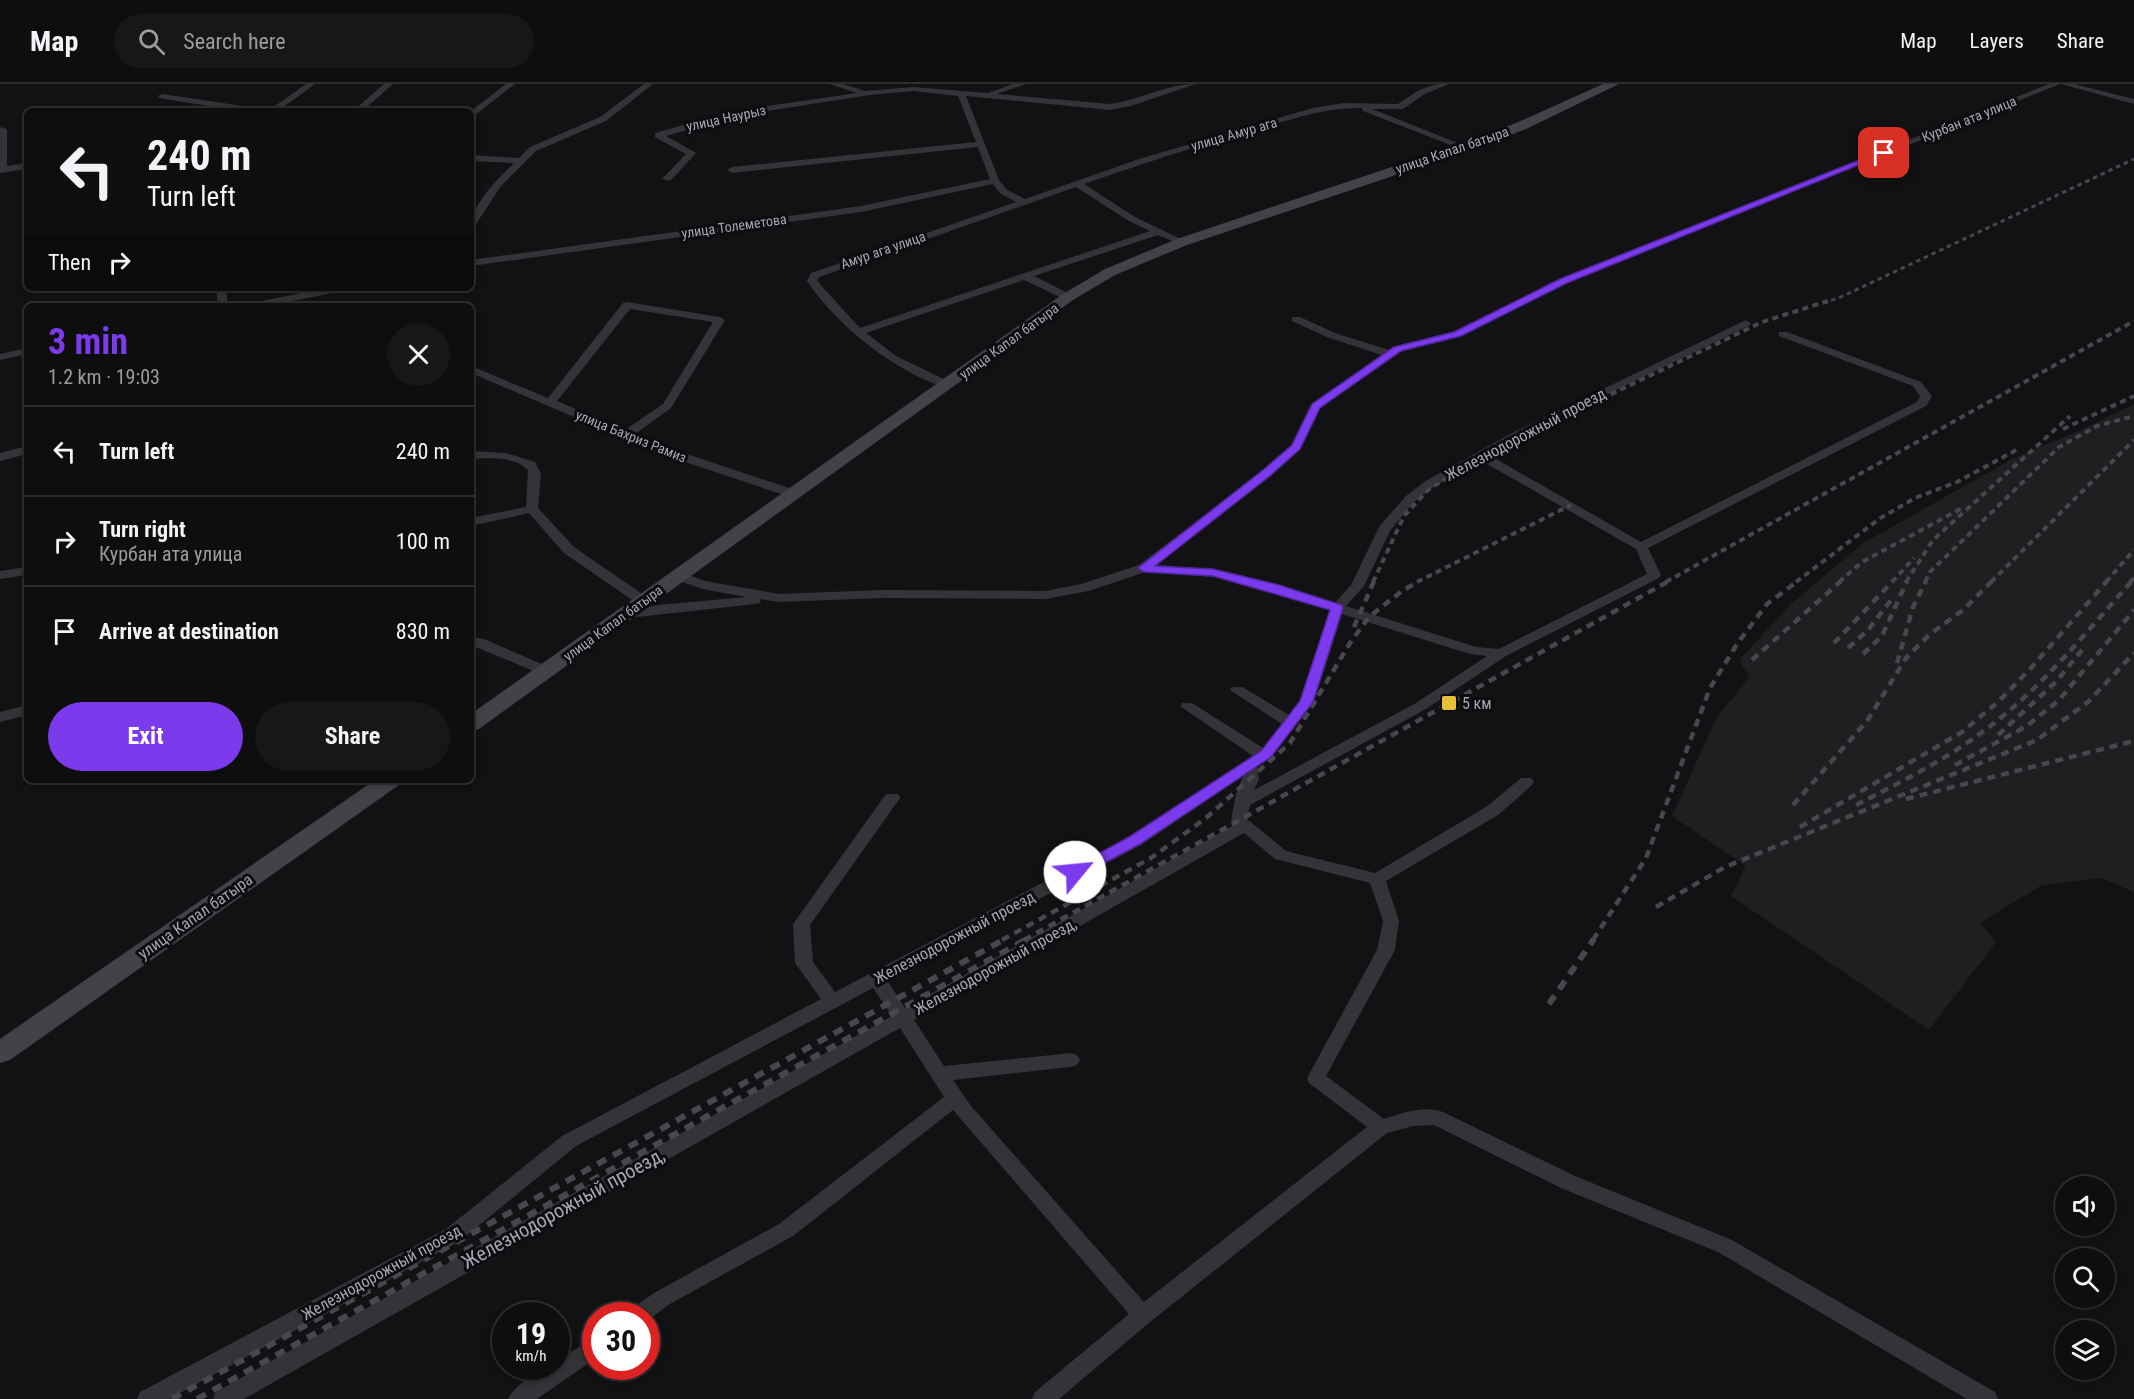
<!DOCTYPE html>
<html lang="en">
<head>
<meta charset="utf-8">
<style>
  body { margin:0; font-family:"Roboto Condensed",sans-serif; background:#171718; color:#f1f3f6; height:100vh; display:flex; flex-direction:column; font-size:22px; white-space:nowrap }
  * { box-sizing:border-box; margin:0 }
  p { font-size:20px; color:#9b9c9e }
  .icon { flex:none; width:33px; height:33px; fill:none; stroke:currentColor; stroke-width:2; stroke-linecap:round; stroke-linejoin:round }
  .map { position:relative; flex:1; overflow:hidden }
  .sheet { position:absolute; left:24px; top:219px; width:450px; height:480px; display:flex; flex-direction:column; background:#0e0e0f; border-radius:9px; box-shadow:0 3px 9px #0003,0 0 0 2px #2e2e2f }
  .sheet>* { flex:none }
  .banner { position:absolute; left:24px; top:24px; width:450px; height:183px; border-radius:9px; box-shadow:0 3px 9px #0003,0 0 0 2px #2e2e2f; background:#0e0e0f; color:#f1f3f6; overflow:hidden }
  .buttons { position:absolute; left:2055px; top:1092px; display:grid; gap:12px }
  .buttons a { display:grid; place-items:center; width:60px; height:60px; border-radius:50%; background:#0e0e0f; box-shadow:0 3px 9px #0003,0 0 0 2px #2e2e2f; font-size:30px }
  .speed { position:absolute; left:492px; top:1218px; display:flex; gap:12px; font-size:30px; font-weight:700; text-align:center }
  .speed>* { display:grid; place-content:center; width:78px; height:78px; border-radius:50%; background:#0e0e0f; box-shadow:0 3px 9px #0003,0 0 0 2px #2e2e2f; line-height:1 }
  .speed small { font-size:15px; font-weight:400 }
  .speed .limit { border:9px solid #d22; background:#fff; color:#111 }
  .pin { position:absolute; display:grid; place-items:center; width:51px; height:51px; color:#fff; margin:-26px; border-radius:12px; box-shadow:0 3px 9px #0006 }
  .me { position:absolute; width:66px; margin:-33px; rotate:62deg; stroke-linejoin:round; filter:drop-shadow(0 0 4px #0008) }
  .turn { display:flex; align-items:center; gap:21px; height:126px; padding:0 24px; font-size:27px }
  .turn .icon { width:78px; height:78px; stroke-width:2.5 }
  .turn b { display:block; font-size:42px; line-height:51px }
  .then { display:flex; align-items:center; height:57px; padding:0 24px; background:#0003; gap:12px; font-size:22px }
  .round { display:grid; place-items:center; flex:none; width:63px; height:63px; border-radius:32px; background:#171718 }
  .head { display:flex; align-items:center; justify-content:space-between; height:102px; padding:0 24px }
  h1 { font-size:36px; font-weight:700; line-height:45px; color:#7c3aed }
  .primary-button { display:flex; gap:12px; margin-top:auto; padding:12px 24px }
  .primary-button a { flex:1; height:69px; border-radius:36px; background:#7c3aed; color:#fff; font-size:24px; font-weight:700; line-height:69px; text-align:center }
  .primary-button a+a { background:#171718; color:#f1f3f6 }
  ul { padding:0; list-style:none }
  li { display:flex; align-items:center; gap:18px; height:90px; padding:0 24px; border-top:2px solid #2e2e2f }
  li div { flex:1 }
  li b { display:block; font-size:22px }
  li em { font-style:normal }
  header { display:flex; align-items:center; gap:36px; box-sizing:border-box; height:84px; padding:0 30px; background:#0e0e0f; border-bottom:2px solid #2e2e2f }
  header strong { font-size:28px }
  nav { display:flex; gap:33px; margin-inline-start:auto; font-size:21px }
  .search { width:420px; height:54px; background:#171718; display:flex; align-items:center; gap:15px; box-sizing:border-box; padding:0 21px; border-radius:33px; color:#9b9c9e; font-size:22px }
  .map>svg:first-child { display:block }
  .built { fill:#1f1e21 }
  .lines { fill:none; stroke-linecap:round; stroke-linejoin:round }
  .minor { fill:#343438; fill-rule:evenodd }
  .secondary { fill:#424348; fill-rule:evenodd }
  .rail-far3 { stroke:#47484d; stroke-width:3; stroke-dasharray:4.5 4; stroke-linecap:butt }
  .rail-far2 { stroke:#47484d; stroke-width:4; stroke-dasharray:6 4.5; stroke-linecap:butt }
  .rail-far1 { stroke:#47484d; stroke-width:4.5; stroke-dasharray:8 6; stroke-linecap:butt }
  .rail { stroke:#47484d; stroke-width:6; stroke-dasharray:10 8; stroke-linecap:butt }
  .route { fill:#7c3aed; stroke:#51269a; stroke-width:1.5 }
  .poi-dot { fill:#e6be39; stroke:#0d0d0f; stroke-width:2 }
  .labels { text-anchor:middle; stroke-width:6; stroke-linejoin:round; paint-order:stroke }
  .far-street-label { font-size:14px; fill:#a5a8b3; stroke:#0d0d0f }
  .street-label { font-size:16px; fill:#a5a8b3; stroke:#0d0d0f }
  .poi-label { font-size:16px; fill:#a5a8b3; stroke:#0d0d0f; text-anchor:start }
  .near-street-label { font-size:20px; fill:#a5a8b3; stroke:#0d0d0f }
</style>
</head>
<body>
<header>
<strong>Map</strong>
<div class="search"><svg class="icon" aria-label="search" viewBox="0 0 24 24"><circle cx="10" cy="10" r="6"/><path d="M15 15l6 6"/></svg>Search here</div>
<nav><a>Map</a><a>Layers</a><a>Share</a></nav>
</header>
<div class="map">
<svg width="2134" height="1315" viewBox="0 0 2134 1315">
  <rect width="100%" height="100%" fill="#121214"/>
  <polygon class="built" points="2134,320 2134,808 2101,794 2042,801 1980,839 1996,858 1929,946 1731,812 1746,782 1672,732 1717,633 1746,597 1749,590 1742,582 1740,575 1792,519 1862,460 2012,375 2081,346"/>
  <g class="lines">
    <g class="minor">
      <polygon points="306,0 315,0 278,27 268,27"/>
      <polygon points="384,0 393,0 362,27 353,27"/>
      <polygon points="506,0 515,0 471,34 471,27"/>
      <path d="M644 0H653L606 37 536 67 501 102 474 143 471 144C471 120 497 96 514 79L471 77V71L519 74 530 63 600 33Z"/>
      <path d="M829 0H843L865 7 913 3 988 9 1013 0H1026L997 10 1110 20C1139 16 1167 0 1196 0L1131 22 1110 26 966 12 999 96 1007 106 1025 115 1139 75 1313 24 1344 19 1398 20 1419 6 1437 0H1449L1425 10 1403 25H1372L1468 63 1461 65 1363 27 1362 24C1328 23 1296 34 1264 43 1203 60 1144 79 1084 100L1135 133 1187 158 1179 160 1158 151 1034 192 1072 211V215H1064L1024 196 866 249 896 272 952 299 954 301 948 304C897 290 836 241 807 197L811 189 1016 118 1001 110 993 100 861 128 471 182V176L861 122 990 95 978 63 732 89 727 86 732 83 976 58 958 12 913 7 870 11 734 32 666 52 696 69 670 97 662 95 686 70 655 53V49L733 27 857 9ZM1076 103 1129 137 1150 147 860 244 817 197 819 193Z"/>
      <path d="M2049 0H2060L1567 199 1461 252 1402 267 1320 324 1300 366 1271 392 1156 481 1213 485 1279 501 1335 519 1351 501 1379 443 1406 412 1427 396 1514 348 1746 236 1751 239 1750 241 1522 352 1489 371 1641 458 1917 318 1920 312 1913 302 1779 252V248H1787L1921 298 1932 312 1926 322 1648 464 1661 491 1659 494 1506 572 1426 625 1250 721 1247 735 1286 767 1375 789 1486 723 1521 694H1531L1534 698 1531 702 1498 731 1386 797 1399 837 1395 866 1326 992 1384 1035C1402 1029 1423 1021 1443 1028L1575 1092 1732 1156 1995 1308 1998 1315H1967L1718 1168 1561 1104 1434 1041 1413 1042 1387 1049 1150 1238 1059 1315H1032L1035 1308 1129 1230 953 1026 793 1152 668 1221 646 1238V1232H628L631 1225 654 1209 779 1140 944 1013 900 944 244 1315H213L216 1308 892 932 873 904 576 1062 460 1157 169 1315H137L140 1308 446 1145 562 1052 821 915 795 879 793 840 886 710H898L900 714 810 841 813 878 835 908 1129 753 1253 672 1180 622 1182 619H1192L1263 664 1282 640 1230 606 1232 603H1242L1289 631 1300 617 1330 526 1269 507 1213 493 1145 488 1089 507 1045 515 882 514 779 518 761 515 760 519 755 520 619 535 617 532 619 529 658 521 747 513 702 505 674 495 672 492 674 489H684L705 497 779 510 882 506 1045 507 1081 500 1139 481 1263 386 1291 361 1311 320 1382 271 1327 253 1292 237V233H1300L1335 249 1389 266 1394 263 1453 248 1559 195ZM1480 376 1636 465 1647 490 1499 565 1476 563 1346 522 1364 502 1390 447 1414 418 1435 402ZM1342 530 1470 570 1487 572 1416 619 1254 706 1259 695 1257 683 1271 673 1314 618ZM1243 692 1236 710 1231 737 1234 741 905 924 887 896 1141 761ZM1244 749 1275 775 1370 799 1383 837 1377 866 1307 994 1309 999 1367 1043 1144 1218 971 1022 953 996 1071 983 1077 981 1080 976 1077 971 1071 969 944 982 914 936Z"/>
      <polygon points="2061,0 2074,0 2134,15 2134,20"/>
      <polygon points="162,10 256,24 260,27 240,27 159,14 158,12"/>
      <polygon points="0,43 7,45 7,82 27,79 27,85 0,89"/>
      <polygon points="216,204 226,204 228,222 218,222"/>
      <polygon points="326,204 347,204 342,207 267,222 246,222 251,219"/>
      <path d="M627 218 720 233 725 236 671 324 635 350 666 363 798 407 800 410 798 413H790L658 369 471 289V282L548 314 623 219ZM630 225 713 238 663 320 625 346 557 317Z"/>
      <polygon points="27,264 27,270 0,276 0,270"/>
      <polygon points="27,362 27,370 0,377 0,369"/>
      <path d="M471 367 506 369 535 378 541 390 538 424 574 463 648 514 650 517 648 520H638L564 469 529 429 471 442V434L526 423 528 386C515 372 489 374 471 375Z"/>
      <polygon points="27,483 27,491 0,495 0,487"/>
      <polygon points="471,553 484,555 551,584 553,587 551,590 541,590 471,561"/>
      <polygon points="27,621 27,631 0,638 0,628"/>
      <path d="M596 1253V1274L537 1315H508C514 1302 542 1282 556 1282V1277Z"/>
    </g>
    <g class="secondary">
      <polygon points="1603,0 1619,0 1526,45 1479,63 1187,161 1115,191 1073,216 479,645 471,647 471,630 1063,210 1105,185 1177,155 1469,57 1516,39"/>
      <polygon points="375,696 403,696 399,701 10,976 0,979 0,955"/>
    </g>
    <polyline class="rail-far3" points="1823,219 1841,213 2134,75"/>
    <g class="rail-far2">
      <polyline points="2063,345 2134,312"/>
      <polyline points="1373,498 1404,432 1428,406 1480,373 1762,238 1828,217"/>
      <polyline points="1417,498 1571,421"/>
      <polyline points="1666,498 2134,237"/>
      <polyline points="1796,498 1879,435 1915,414 1957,398 2020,364"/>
      <polyline points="1839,498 1862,478 1964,423"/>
      <polyline points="1892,498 1914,474"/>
      <polyline points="1906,498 1933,456 2070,332"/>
      <polyline points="1925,498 1930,488 2059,363 2097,342 2134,332"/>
      <polyline points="1991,498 2134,356"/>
      <polyline points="2106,498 2134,466"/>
      <polyline points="2130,498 2134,494"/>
    </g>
    <g class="rail-far1">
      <polyline points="1354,543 1374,497"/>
      <polyline points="1834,559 1893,497"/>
      <polyline points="1848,564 1869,545 1894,512"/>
      <polyline points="1863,570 1882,552 1907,497"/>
      <polyline points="1752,576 1841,497"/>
      <polyline points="1897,579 1913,523 1926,497"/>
      <polyline points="1998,651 2056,598 2086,561"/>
      <polyline points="1955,681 2027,642 2059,616 2134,526"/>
      <polyline points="1906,715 2134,657"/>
      <polyline points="1793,721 1867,637 1906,574 1929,551 1963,526 1992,497"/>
      <path d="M1856 721C1905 696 1955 671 1998 636 2048 596 2089 545 2132 497"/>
      <polyline points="1800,743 1962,648 1998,618 2031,584 2107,497"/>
      <polyline points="1656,823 1725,783 2037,656 2089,617 2134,569"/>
      <polyline points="1002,856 1151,774 1206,734 1290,659 1350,559 1369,533 1402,507 1419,497"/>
      <polyline points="1024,856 1669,497"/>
      <polyline points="1593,856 1646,774 1710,604 1737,560 1767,520 1798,497"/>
    </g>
    <g class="rail">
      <polyline points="1549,920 1594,855"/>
      <polyline points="172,1315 1005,855"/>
      <polyline points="197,1315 1027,855"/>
    </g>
  </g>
  <polygon class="route" points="1882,67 1888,69 1567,199 1461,252 1401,267 1320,324 1300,365 1271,391 1155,482 1213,485 1279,501 1342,521 1343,524 1313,618 1271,673 1140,760 1080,792 1070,792 1067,788 1070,785 1129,753 1261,667 1300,617 1330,526 1213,492 1144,488 1138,484 1263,386 1292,361 1312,320 1394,263 1454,248 1560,195"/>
  <rect class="poi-dot" x="1441" y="611" width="16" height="16" rx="3"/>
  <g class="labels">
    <g class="far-street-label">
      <text transform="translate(726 34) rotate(-12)" y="5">улица Наурыз</text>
      <text transform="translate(1969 35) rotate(-22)" y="5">Курбан ата улица</text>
      <text transform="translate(1234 50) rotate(-16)" y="5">улица Амур ага</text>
      <text transform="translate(1452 66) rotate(-19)" y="5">улица Капал батыра</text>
      <text transform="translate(734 142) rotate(-8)" y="5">улица Толеметова</text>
      <text transform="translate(883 166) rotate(-19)" y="5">Амур ага улица</text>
      <text transform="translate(1009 257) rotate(-36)" y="5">улица Капал батыра</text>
      <text transform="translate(631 352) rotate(22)" y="5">улица Бахриз Рамиз</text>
      <text transform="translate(613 539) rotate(-36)" y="5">улица Капал батыра</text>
    </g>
    <g class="street-label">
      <text transform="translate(1525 350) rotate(-28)" y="6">Железнодорожный проезд</text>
      <text transform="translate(195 832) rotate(-35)" y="6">улица Капал батыра</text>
      <text transform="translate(954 853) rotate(-28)" y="6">Железнодорожный проезд</text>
      <text transform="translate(995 882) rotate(-29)" y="6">Железнодорожный проезд,</text>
      <text transform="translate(381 1188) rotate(-29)" y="6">Железнодорожный проезд</text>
    </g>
    <g class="poi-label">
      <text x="1462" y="625">5 км</text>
    </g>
    <g class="near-street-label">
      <text transform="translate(563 1124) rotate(-29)" y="7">Железнодорожный проезд,</text>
    </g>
  </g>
</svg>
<div class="buttons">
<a><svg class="icon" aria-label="sound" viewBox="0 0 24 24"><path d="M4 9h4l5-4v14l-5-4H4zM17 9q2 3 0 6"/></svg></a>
<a><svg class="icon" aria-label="search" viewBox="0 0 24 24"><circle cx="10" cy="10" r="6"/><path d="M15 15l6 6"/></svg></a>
<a><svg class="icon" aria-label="layers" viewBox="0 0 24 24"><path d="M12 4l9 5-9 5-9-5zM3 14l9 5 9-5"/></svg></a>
</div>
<div class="speed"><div>19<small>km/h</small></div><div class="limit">30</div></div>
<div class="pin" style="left:1884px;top:69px;background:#d93025"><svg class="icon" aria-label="arrive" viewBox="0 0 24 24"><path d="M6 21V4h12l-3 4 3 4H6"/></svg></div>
<svg class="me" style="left:1075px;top:788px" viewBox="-20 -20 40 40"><circle r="19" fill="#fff"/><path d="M0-13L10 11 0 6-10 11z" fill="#7c3aed"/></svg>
<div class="banner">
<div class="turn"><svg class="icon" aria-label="left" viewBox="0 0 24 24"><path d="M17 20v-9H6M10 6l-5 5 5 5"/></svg><div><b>240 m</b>Turn left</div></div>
<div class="then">Then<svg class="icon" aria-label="right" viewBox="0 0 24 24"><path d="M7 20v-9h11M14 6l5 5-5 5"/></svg></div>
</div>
<section class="sheet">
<div class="head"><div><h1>3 min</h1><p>1.2 km · 19:03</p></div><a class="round"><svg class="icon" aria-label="close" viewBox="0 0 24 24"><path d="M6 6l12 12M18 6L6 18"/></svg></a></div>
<ul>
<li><svg class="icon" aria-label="left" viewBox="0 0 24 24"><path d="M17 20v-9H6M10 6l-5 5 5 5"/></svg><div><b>Turn left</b></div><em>240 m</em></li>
<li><svg class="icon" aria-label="right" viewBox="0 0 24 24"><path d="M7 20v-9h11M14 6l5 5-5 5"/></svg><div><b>Turn right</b><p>Курбан ата улица</p></div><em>100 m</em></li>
<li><svg class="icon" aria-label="arrive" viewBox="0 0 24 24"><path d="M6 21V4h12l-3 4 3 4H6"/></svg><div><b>Arrive at destination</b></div><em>830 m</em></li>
</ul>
<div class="primary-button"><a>Exit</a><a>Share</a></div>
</section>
</div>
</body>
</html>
